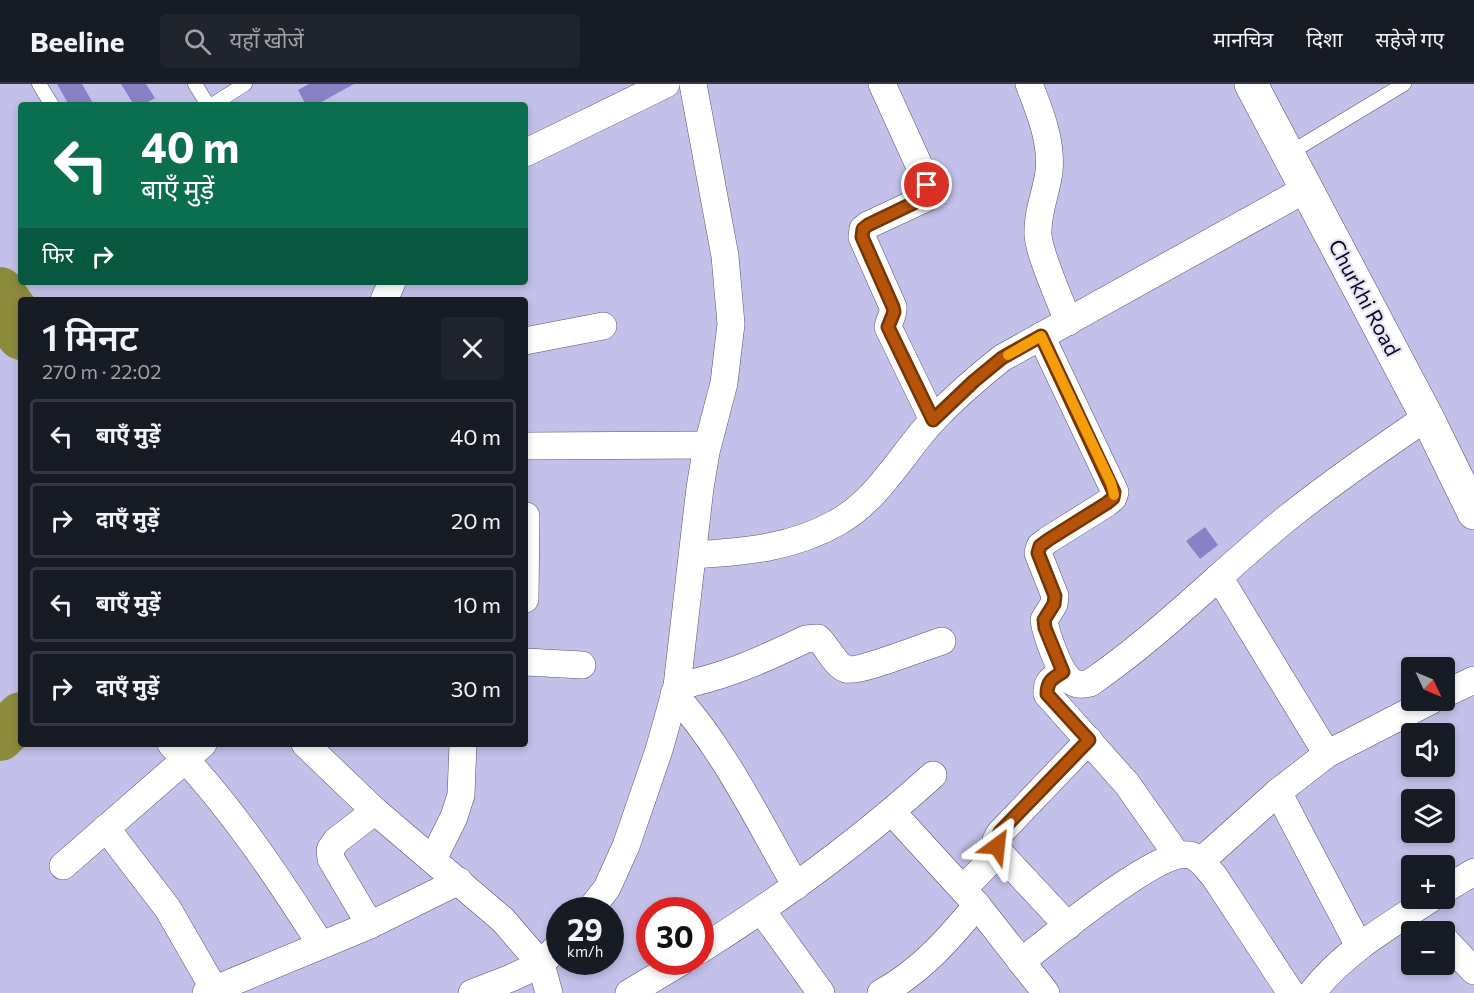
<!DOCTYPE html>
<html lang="hi">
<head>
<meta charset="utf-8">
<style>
  body { margin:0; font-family:Commissioner,"Noto Sans Devanagari",sans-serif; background:#20242c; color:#f1f3f6; height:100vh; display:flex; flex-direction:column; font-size:22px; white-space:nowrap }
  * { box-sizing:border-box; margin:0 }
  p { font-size:20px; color:#9ea1a6 }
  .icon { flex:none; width:33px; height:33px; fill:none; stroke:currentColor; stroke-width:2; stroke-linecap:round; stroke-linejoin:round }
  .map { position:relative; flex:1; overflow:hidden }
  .details { position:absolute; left:18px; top:213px; width:510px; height:450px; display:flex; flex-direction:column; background:#171b24; border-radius:6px; box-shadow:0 3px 9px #0003 }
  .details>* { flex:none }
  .banner { position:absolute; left:18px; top:18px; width:510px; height:183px; border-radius:6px; box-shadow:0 3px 9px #0003; background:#0b6e4f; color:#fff; overflow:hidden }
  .needle { width:39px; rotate:134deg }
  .fabs { position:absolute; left:1401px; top:573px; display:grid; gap:12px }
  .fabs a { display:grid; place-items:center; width:54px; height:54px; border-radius:6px; background:#171b24; box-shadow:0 3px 9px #0003; font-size:30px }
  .speed { position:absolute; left:546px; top:813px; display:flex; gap:12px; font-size:30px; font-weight:700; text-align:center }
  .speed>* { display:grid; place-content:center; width:78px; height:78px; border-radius:50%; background:#171b24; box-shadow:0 3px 9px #0003; line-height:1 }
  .speed small { font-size:15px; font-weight:400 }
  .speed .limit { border:9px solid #d22; background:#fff; color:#111 }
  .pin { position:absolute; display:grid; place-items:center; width:51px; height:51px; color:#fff; margin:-26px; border:3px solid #fff; border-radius:50%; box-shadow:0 2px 6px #0007 }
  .me { position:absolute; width:66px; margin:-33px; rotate:30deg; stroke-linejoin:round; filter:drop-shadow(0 0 4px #0008) }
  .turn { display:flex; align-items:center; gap:21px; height:126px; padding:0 24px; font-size:27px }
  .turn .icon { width:78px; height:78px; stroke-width:2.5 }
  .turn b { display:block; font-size:42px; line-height:51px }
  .then { display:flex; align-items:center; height:57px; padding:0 24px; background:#0003; gap:12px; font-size:22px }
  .round { display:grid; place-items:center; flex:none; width:63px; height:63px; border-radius:6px; background:#20242c }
  .overview { display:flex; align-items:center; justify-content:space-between; height:102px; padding:0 24px }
  h1 { font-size:36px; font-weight:600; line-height:45px }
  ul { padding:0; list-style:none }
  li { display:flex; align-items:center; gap:18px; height:75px; margin:0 12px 9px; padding:0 12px; border:3px solid #363941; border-radius:6px }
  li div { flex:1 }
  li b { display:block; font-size:22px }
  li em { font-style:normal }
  header { display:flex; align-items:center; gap:36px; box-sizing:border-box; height:84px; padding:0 30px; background:#171b24; border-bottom:2px solid #363941 }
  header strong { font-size:28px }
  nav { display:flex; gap:33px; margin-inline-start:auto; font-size:21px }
  .search { width:420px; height:54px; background:#20242c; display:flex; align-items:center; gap:15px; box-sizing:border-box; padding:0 21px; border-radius:6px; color:#9ea1a6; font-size:22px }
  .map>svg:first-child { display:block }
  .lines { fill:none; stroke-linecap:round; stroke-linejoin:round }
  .river { stroke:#8c8b3c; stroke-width:48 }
  .building { fill:#8981c6 }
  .service-casing { stroke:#545173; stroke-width:15 }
  .minor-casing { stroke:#545173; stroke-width:28 }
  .tertiary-casing { stroke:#545173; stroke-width:34 }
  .service { stroke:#fff; stroke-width:14 }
  .minor { stroke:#fff; stroke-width:27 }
  .tertiary { stroke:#fff; stroke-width:33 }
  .route-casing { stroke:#753606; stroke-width:15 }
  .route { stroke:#b45309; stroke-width:10 }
  .slow { stroke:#f59e0b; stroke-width:10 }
  .labels { text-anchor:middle; stroke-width:4.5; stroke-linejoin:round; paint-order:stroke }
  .street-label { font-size:21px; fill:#0b0a17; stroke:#e5e4f8 }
</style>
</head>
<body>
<header>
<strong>Beeline</strong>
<div class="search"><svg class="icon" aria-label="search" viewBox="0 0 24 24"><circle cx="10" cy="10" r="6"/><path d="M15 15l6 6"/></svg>यहाँ खोजें</div>
<nav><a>मानचित्र</a><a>दिशा</a><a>सहेजे गए</a></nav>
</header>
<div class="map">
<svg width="1474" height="909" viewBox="0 0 1474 909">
  <rect width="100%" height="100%" fill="#c3c1e9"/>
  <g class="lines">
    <g class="river">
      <polyline points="0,207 16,230 21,252"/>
      <polyline points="0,653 21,632"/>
    </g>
  </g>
  <g class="building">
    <polygon points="57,0 82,0 94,21 69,21"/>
    <polygon points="121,0 146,0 155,14 143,21 134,21"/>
    <polygon points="309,0 354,0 316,21 306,21 298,6"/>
    <polygon points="1205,443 1218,461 1200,475 1186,457"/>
  </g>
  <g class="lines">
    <defs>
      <g id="service">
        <polyline points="39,0 52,21"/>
        <polyline points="195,0 208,21"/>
        <polyline points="212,21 245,0"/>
        <polyline points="1288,70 1404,0"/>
      </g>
      <g id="minor">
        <path d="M882 0 928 101 927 108 924 115 868 141 863 145 862 153 893 223C894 231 889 236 888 243L933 336"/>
        <path d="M1029 0C1040 29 1052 56 1049 88 1046 110 1037 128 1038 151 1040 173 1060 215 1068 238"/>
        <polyline points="525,69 666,0"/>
        <polyline points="384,216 392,198"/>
        <path d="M1041 252 1115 408 1113 414 1107 419 1048 456 1040 462 1038 469 1055 512 1054 520 1044 536C1046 550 1059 588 1071 597 1077 601 1083 601 1090 599 1160 551 1220 489 1286 435 1331 399 1379 366 1427 333"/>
        <polyline points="525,257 603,242"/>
        <polyline points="525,362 707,361"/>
        <path d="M693 471C744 468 793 464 838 438 880 414 902 369 934 335 955 313 978 293 1002 274L1306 105"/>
        <polyline points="1219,493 1327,670"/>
        <polyline points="525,515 526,432"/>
        <polyline points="525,578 582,581"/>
        <path d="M1063 588C1053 594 1046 597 1047 610L1127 700 1177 771"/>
        <path d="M677 602C723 594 764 575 806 555L818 554C827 562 835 581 846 585 859 589 925 562 942 557"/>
        <path d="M674 610C725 666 758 737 796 802"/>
        <polyline points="1444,610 1474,596"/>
        <path d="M171 660C229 720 276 790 321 861"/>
        <polyline points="305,660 375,727 503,836 541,880 549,909"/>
        <polyline points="1278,708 1359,862"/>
        <polyline points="892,728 977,821 1046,909"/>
        <polyline points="106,744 168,825 214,905"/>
        <polyline points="433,775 454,733 461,711 463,660"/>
        <polyline points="1201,777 1278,708 1327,670 1432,616"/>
        <polyline points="63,782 203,660"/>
        <polyline points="963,805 999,768"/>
        <polyline points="1444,806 1474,788"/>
        <polyline points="590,826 607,804 626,762 659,666 677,602 700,404 706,368 724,299 731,240 725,172 693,0"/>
        <polyline points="762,827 821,909"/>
        <polyline points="370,841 331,775 330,766 336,757 375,727"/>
        <polyline points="1068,842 999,768 996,756 1000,749 1089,656"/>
        <polyline points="1444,855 1474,887"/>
        <path d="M700 866C783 814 860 757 933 691"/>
        <path d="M1021 878C1049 856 1159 764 1190 771 1201 774 1207 785 1214 792L1291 909"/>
        <polyline points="206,909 370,841 459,797"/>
        <polyline points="472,909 511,894 541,880 560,860"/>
        <polyline points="629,909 681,878"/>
        <path d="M881 909C921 887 948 856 977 821"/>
        <path d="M1312 909C1343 868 1389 842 1432 814"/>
      </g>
      <polyline id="tertiary" points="1251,0 1427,333 1474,429"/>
    </defs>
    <use href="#service" class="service-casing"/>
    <use href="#minor" class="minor-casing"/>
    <use href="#tertiary" class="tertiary-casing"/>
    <use href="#service" class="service"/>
    <use href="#minor" class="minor"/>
    <use href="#tertiary" class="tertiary"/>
  </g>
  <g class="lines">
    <defs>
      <path id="route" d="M927 101V108L924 114 868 141 863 145 862 153 893 223 894 228 888 243 933 336 974 297 1002 274 1041 252 1114 408 1113 414 1107 419 1048 456 1040 462 1038 469 1055 512 1054 520 1044 536 1045 544 1063 588C1053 594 1047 597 1047 610L1089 656 1000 748 996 756 997 762"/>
    </defs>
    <use href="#route" class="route-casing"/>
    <use href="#route" class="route"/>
    <polyline class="slow" points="1008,271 1041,252 1111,399 1114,411"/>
  </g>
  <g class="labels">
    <g class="street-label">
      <text transform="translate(1364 214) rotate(62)" y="7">Churkhi Road</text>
    </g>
  </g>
</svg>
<div class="fabs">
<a><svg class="needle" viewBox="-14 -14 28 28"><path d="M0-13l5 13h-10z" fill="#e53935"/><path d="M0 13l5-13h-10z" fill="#9ea1a6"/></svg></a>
<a><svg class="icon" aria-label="sound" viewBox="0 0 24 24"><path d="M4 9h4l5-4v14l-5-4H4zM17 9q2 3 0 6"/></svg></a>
<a><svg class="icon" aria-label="layers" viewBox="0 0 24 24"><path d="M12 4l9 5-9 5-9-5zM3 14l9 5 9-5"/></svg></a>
<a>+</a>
<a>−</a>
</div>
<div class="speed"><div>29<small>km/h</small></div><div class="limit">30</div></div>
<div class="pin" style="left:927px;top:101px;background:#d93025"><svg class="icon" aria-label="arrive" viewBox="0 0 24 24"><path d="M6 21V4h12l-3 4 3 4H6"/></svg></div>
<svg class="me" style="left:997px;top:762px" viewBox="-20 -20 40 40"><path d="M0-17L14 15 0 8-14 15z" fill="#b45309" stroke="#fff" stroke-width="4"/></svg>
<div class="banner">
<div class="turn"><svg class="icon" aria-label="left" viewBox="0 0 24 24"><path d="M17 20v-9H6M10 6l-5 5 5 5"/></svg><div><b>40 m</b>बाएँ मुड़ें</div></div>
<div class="then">फिर<svg class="icon" aria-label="right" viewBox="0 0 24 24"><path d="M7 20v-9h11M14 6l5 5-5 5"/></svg></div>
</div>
<section class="details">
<div class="overview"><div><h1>1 मिनट</h1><p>270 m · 22:02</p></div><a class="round"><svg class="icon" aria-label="close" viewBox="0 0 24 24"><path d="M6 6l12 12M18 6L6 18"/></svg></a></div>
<ul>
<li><svg class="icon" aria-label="left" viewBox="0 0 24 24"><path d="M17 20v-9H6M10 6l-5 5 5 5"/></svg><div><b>बाएँ मुड़ें</b></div><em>40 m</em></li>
<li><svg class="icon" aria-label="right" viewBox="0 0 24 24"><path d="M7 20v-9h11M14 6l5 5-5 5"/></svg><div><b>दाएँ मुड़ें</b></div><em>20 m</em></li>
<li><svg class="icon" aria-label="left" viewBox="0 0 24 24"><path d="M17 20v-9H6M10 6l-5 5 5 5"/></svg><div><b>बाएँ मुड़ें</b></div><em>10 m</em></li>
<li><svg class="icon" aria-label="right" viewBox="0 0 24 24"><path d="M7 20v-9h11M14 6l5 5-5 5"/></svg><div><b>दाएँ मुड़ें</b></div><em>30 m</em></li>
</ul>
</section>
</div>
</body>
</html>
